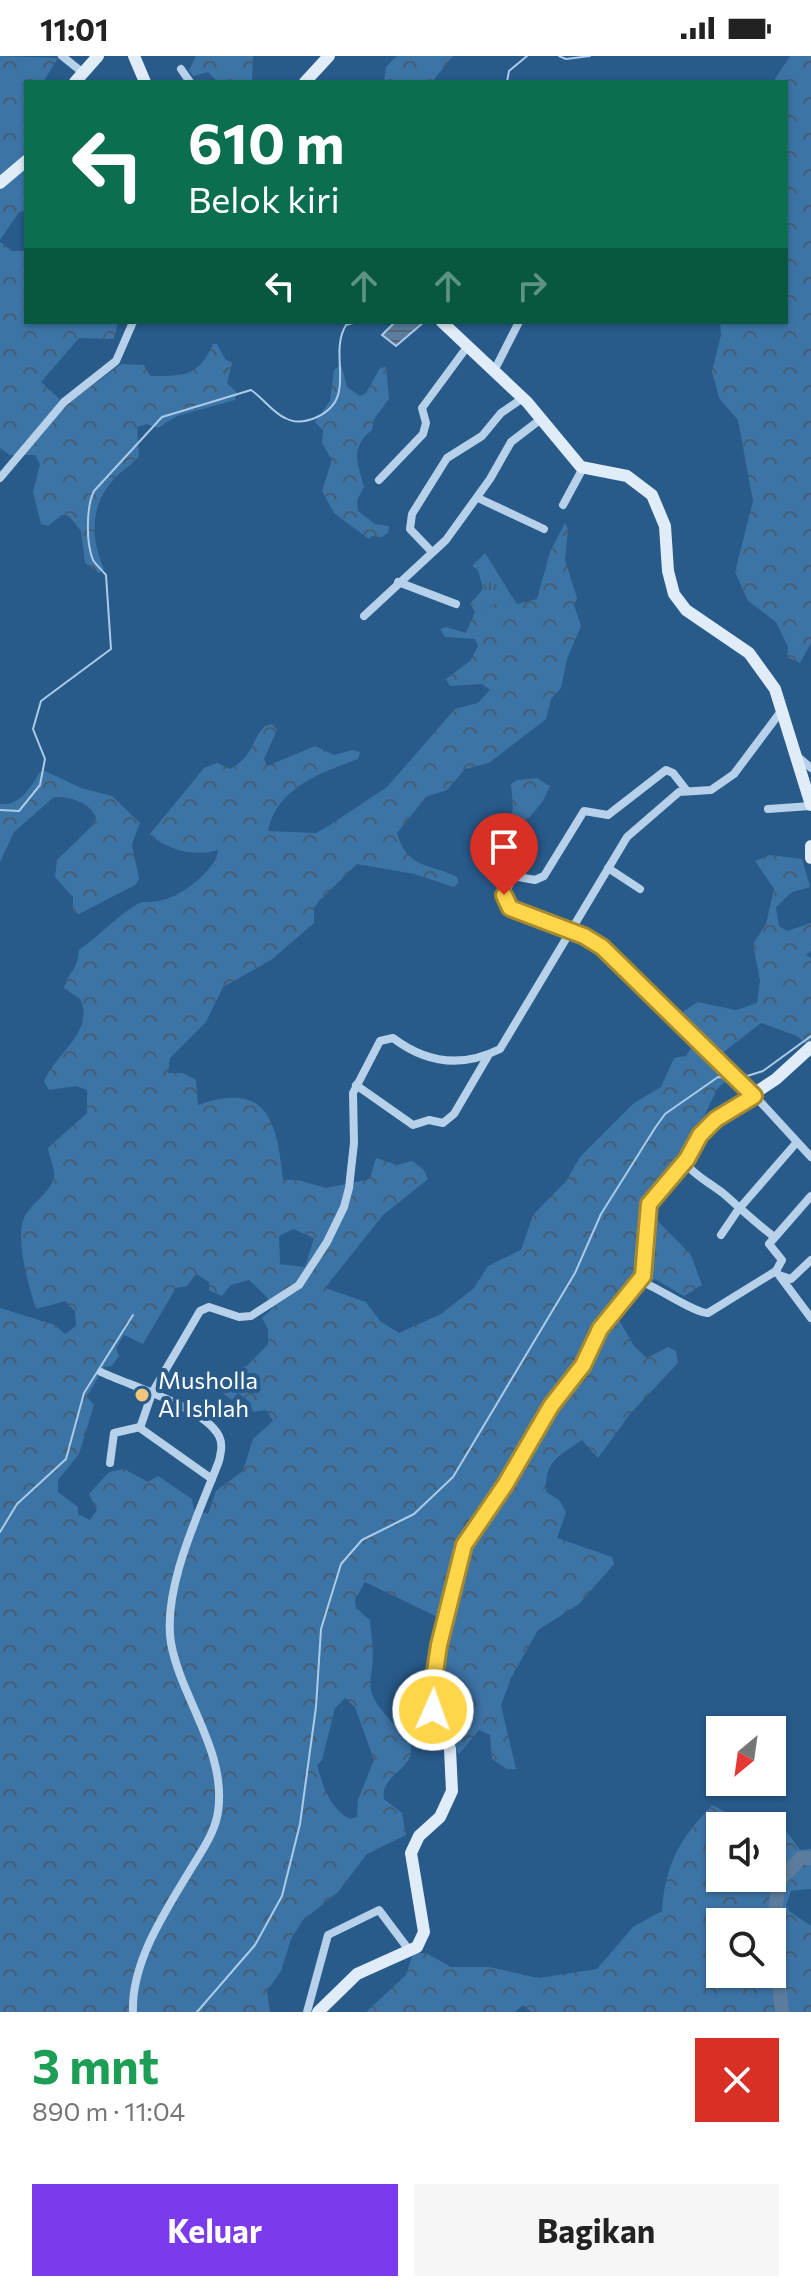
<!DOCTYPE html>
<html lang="id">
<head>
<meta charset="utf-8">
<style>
  body { margin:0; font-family:Commissioner,sans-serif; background:#f6f6f6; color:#222; height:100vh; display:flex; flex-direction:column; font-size:30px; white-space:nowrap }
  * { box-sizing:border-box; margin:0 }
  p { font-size:26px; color:#767676 }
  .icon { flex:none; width:44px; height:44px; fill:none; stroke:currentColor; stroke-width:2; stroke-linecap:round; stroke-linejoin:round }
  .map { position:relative; height:1956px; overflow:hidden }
  .drawer { display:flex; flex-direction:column; background:#fff; flex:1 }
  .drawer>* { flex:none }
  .top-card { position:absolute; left:24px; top:24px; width:764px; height:244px; border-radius:0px; box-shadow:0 2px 6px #0004; background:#0b6e4f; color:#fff; overflow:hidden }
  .needle { width:52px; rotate:209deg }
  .tools { position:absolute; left:706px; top:1660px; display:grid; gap:16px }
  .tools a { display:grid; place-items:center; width:80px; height:80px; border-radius:0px; background:#fff; box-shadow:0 2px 6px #0004; font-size:40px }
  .pin { position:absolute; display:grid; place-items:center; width:68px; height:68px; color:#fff; margin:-82px -34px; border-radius:50% 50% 50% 0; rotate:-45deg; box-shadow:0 0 8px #0007 }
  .pin .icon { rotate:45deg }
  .me { position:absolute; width:88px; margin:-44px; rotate:2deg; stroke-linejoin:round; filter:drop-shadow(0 0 6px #0008) }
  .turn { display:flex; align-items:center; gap:28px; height:168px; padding:0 32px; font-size:36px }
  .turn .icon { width:104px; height:104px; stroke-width:2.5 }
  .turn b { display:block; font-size:56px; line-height:68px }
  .lanes { display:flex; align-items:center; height:76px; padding:0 32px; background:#0003; justify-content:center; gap:40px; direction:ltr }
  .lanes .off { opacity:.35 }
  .round { display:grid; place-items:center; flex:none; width:84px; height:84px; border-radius:0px; background:#f6f6f6 }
  .head { display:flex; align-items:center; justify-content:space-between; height:136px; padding:0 32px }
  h1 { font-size:48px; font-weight:700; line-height:60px; color:#1e9e55 }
  .action { display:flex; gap:16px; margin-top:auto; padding:16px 32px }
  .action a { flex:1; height:92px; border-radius:0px; background:#7c3aed; color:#fff; font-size:32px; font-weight:700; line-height:92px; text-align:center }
  .action a+a { background:#f6f6f6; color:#222 }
  .status { display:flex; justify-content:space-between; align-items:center; height:56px; padding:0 40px; background:#fff; direction:ltr }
  .status svg { height:22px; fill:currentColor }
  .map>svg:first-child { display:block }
  .grass { fill:url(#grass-tufts) }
  .forest { fill:url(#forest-crowns); fill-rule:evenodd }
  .water { fill:url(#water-rules); stroke:#aacce9; stroke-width:2 }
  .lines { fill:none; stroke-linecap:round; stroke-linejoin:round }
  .stream { stroke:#aacce9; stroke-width:2 }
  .river { stroke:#5b7c9d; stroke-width:14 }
  .street { stroke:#b6d1e9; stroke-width:8 }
  .secondary { stroke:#e0ecf8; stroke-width:12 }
  .route-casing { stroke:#a68a30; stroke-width:20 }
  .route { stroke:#ffd54a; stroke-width:14 }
  .poi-dot { fill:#f1c67c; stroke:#285a8a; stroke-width:3 }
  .labels { text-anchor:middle; stroke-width:8; stroke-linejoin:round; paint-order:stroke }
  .poi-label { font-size:24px; fill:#fff; stroke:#285a8a; text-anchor:start }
</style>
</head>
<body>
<div class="status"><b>11:01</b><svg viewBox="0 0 49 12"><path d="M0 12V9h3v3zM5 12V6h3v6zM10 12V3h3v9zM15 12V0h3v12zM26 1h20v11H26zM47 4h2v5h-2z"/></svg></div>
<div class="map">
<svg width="811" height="1956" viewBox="0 0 811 1956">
  <defs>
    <pattern id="grass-tufts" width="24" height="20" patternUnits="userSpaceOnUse" patternTransform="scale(2)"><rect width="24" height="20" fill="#3d74a6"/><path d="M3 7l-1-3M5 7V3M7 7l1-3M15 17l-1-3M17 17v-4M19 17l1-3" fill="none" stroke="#455e74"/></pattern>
    <pattern id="forest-crowns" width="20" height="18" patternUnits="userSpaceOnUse" patternTransform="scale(2)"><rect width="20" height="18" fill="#3d74a6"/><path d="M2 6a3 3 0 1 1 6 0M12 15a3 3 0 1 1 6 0" fill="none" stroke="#455e74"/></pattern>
    <pattern id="water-rules" width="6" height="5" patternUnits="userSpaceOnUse" patternTransform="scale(2)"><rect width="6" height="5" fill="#5b7c9d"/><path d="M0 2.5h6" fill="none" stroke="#546679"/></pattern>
  </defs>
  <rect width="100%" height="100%" fill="#285a8a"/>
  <polygon class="grass" points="485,497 513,542 475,556 470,548 483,533 478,514 472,510"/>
  <g class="forest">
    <polygon points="0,0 58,2 43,26 26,26 26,155 19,156 0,184"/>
    <polygon points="196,0 253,0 252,26 218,26 208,16 193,20 189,14"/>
    <polygon points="397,0 453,0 432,26 384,26 386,11"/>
    <polygon points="790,0 811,0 811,587 800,607 787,601 788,591 776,566 748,545 735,516 753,445 738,364 719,342 712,315 721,279 720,266 786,266 786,26 773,26"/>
    <path d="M0 186 12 195H26V266H118L114 283 79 282 41 326 66 349 121 308 144 309 150 320C185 320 198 321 213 288H217L225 303 232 307 227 327 237 337 235 344 177 360 158 372 147 368 137 371 139 400C132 409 122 414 115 422 90 448 90 482 104 513L99 517 85 507 81 475 69 460 62 459 48 470 41 468 33 436 40 408 35 399H10L0 392Z"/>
    <path d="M341 308 347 331 360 340 366 337 380 312 386 311 389 343 374 363 372 374C349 392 358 408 364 431L357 444 358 455 375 468 389 470 388 477 382 481 372 480 369 483 334 457 322 435 332 404 322 387 323 374 315 366 330 345 334 314Z"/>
    <path d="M565 467 568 473 565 504 577 542 574 549 581 570 567 603 561 632 551 643 546 663 489 707 465 713 447 734 426 741 397 777C406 812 430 808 457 821L458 827 454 831 414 818 357 808 319 845 314 852V867L271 904 223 931 206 966 170 1002 168 1017H183L196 1024 198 1049C268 1024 277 1066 283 1124H298L326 1132 366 1124 370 1122 376 1102 397 1109 412 1105 424 1114 428 1123 383 1159 325 1232 366 1246 380 1265 399 1277 441 1258 474 1232 488 1210 521 1194 533 1159 566 1125 580 1101 634 1047 661 1031 674 1002 686 1000 692 991 693 974 677 960 697 946 736 954 757 947 760 925 753 888 766 868 774 833 755 805 770 799 802 803 810 831 792 836 776 851 779 870 787 875 811 867V895L806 899 811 902V992L797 980 761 967 721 998 717 1011 726 1025 717 1033 701 1067 647 1139 654 1161 691 1199 702 1229 684 1240 655 1223 638 1235 618 1262 634 1290 647 1302 668 1291 676 1295 678 1307 630 1358 598 1402 582 1384C558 1401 545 1404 546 1436L559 1444 566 1456 557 1482 612 1501 614 1508 579 1548 538 1574 511 1622 501 1649 516 1713H507L492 1703 490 1679 479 1674 459 1698 454 1692C438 1639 435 1622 448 1566L365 1526 355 1544 356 1552 370 1564C371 1576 373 1588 373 1601 373 1613 368 1626 372 1638 379 1658 409 1679 411 1692 413 1714 380 1719 384 1743L402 1757 406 1779 367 1798 338 1836 303 1864 291 1883 281 1915 267 1935 270 1956H0V1252L55 1269 65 1278 76 1270 75 1255 65 1245 36 1253C29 1231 15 1184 24 1162 31 1146 56 1134 54 1116 53 1108 49 1100 48 1092L87 1057V1034L76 1030 49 1034 44 1026C53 1000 96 975 80 943L64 932C69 913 76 919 79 894 98 881 114 863 134 850 142 844 149 847 158 845 178 843 217 814 218 794 197 801 167 795 150 778L204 712 217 707 230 713C256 698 249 687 265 670L272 668 277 674 264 703 267 710 315 690 334 699 353 694 360 696 358 703C322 716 276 732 268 775L316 777 330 769 387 731 455 653 478 647 490 634 482 628 450 630 446 623 470 605 478 590 475 583 445 581 440 573 446 571 466 577 475 556 513 542 517 548 537 543 550 496ZM293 1173 314 1182 305 1211 280 1208 279 1180ZM196 1218 209 1226V1234L222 1240 231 1229 249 1224 267 1241 273 1252 262 1262 268 1273V1288L248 1309 219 1323 215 1331 232 1344 238 1337 250 1346 253 1356 266 1354 273 1365 253 1383 243 1415 216 1435 208 1458 194 1454 192 1443 158 1420 148 1426 124 1413 109 1416 89 1438 97 1454 90 1464 78 1458V1451L58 1436V1424L79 1398 94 1349 87 1341 104 1311 112 1310 119 1300 116 1292 124 1279 143 1288 176 1232 187 1230ZM345 1642 355 1651 374 1704 358 1744 357 1761 350 1763C328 1751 323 1729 317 1709L322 1704 335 1652Z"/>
    <path d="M45 715 81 732 112 740 140 767 132 788 139 823 135 829 79 858 73 855V841L55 821 57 804 94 768 96 761C89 746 70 740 54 741L14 776 0 806V748C19 751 31 731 40 716Z"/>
    <polygon points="537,722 550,730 543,745 525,767 533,784 531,792 523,795 507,786 513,751 511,728 517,724"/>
    <path d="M712 1749 745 1766 773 1757 800 1794 811 1793V1833L791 1835 786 1849 789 1855 811 1870V1956H531L523 1949 515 1956H366L406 1919 413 1897H426L451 1911H489L539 1922 597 1913 633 1871 662 1855C665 1808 680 1783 712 1749ZM720 1770H772V1822H720ZM720 1866H772V1918H720Z"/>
  </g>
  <polygon class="water" points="395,266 424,266 396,290 382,279"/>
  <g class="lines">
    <g class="stream">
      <polyline points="559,0 566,3 590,0"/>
      <polyline points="507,26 509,15 527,0"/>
      <path d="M0 754 19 755 40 729 45 703 33 673 41 645 111 593 106 519C103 515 96 509 93 504 86 487 86 451 94 435L162 361 251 334C263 342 273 357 285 362 294 367 305 366 315 362 360 343 327 300 346 269L357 266"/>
      <polyline points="744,1021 763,1015 811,980"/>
      <polyline points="0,1476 17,1448 66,1403 84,1337 133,1259"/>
      <polyline points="197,1956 255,1889 282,1840 300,1768 316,1651 321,1573 341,1508 362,1484 414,1458 453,1421 575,1217 601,1158 655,1072 665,1058 718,1021 734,1022"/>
    </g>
    <polyline class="river" points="782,1956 773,1871 779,1825 801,1802 811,1802"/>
    <g class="street">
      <polyline points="62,0 82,16"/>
      <polyline points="181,13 190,26"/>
      <polyline points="494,315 519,266"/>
      <polyline points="0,422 64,346 116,305 133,266"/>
      <polyline points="379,424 423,378 426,367 422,352 467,291"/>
      <polyline points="478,442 544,473"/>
      <polyline points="563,449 583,412"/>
      <polyline points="432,496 410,473 412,458 447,402 482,380 501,357 523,342"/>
      <polyline points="398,526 456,548"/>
      <polyline points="364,560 446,484 490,423 511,386 541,363"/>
      <polyline points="797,700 811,712"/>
      <path d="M687 735 673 717 666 714 608 759 584 755 544 820 535 824 513 820 503 843C517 865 578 874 602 891L731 1014 811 1101"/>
      <polyline points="768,753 811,750"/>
      <polyline points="608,812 640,833"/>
      <polyline points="356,1029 413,1069 429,1064 443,1067 454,1058 488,1000"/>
      <path d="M684 1106C696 1121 709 1126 724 1138 740 1152 756 1167 773 1180"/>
      <polyline points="721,1179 738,1154 797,1086"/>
      <polyline points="776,1215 811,1262"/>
      <polyline points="782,1220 791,1223 811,1204"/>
      <path d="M640 1225C657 1231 696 1258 708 1257L776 1215 782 1204 769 1188 811 1140"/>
      <path d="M101 1316C130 1330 204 1351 219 1380 223 1388 221 1396 219 1405 200 1455 162 1532 171 1587 181 1643 227 1695 218 1756 215 1776 203 1793 192 1811 167 1853 131 1905 133 1956"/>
      <polyline points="110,1407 114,1377 140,1371"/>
      <path d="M212 1423 140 1372 152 1337 200 1255 209 1251 239 1261 251 1260 299 1229 327 1186 344 1151 349 1132 354 1087 353 1037 380 985 393 982C426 1007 462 1012 500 993L627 781 679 736 711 734 734 718 782 654"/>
      <polyline points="307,1956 328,1879 379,1854 409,1894"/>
    </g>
    <g class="secondary">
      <polyline points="134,0 145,26"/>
      <polyline points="75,26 98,0"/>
      <polyline points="305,26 329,0"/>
      <polyline points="0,127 26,105"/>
      <polyline points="442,266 527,346 581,411 627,420 652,439 665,470 668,515 674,538 686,554 749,597 775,633 811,749"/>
      <polyline points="811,790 811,802"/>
      <polyline points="318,1956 357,1918 417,1891 424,1876 411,1797 419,1780 440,1761 452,1735 450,1693 433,1654 432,1636 439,1589 464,1489 505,1429 551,1350 583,1309 600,1273 643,1220 647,1198 649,1148 716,1063 776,1023 811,991"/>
    </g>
  </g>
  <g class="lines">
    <defs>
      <polyline id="route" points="433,1654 432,1636 439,1589 464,1489 505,1429 551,1350 583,1309 600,1273 643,1220 649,1148 687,1103 700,1079 716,1063 754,1040 602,891 584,880 510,852 504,839"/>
    </defs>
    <use href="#route" class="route-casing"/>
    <use href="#route" class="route"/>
  </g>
  <circle class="poi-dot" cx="142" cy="1339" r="8"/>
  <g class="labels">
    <g class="poi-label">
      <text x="158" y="1333">Musholla<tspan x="158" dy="28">Al Ishlah</tspan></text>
    </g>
  </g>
</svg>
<div class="tools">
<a><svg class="needle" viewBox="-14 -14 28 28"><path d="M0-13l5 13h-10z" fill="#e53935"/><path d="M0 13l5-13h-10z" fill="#767676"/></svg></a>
<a><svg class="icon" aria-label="sound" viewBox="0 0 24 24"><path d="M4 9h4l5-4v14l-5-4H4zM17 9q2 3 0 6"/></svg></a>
<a><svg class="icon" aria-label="search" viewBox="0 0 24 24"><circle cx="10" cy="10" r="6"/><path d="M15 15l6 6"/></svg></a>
</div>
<div class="pin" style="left:504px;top:839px;background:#d93025"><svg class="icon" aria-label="arrive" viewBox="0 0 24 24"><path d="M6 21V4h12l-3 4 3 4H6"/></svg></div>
<svg class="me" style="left:433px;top:1654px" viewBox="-20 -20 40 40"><circle r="17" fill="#ffd54a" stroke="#fff" stroke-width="3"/><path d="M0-11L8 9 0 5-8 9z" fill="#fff"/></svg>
<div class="top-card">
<div class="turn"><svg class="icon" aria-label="left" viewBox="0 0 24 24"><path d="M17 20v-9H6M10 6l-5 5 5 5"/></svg><div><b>610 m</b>Belok kiri</div></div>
<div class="lanes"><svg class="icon" aria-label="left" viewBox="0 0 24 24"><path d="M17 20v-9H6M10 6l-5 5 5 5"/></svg><svg class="icon off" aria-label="ahead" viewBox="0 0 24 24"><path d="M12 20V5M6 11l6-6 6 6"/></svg><svg class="icon off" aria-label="ahead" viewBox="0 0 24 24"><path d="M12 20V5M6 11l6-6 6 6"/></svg><svg class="icon off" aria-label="right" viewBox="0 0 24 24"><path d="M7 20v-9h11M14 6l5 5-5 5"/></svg></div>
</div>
</div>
<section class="drawer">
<div class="head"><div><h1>3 mnt</h1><p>890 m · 11:04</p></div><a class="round" style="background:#d93025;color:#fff"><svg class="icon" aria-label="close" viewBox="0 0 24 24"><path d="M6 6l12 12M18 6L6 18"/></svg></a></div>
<div class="action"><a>Keluar</a><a>Bagikan</a></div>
</section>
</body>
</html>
